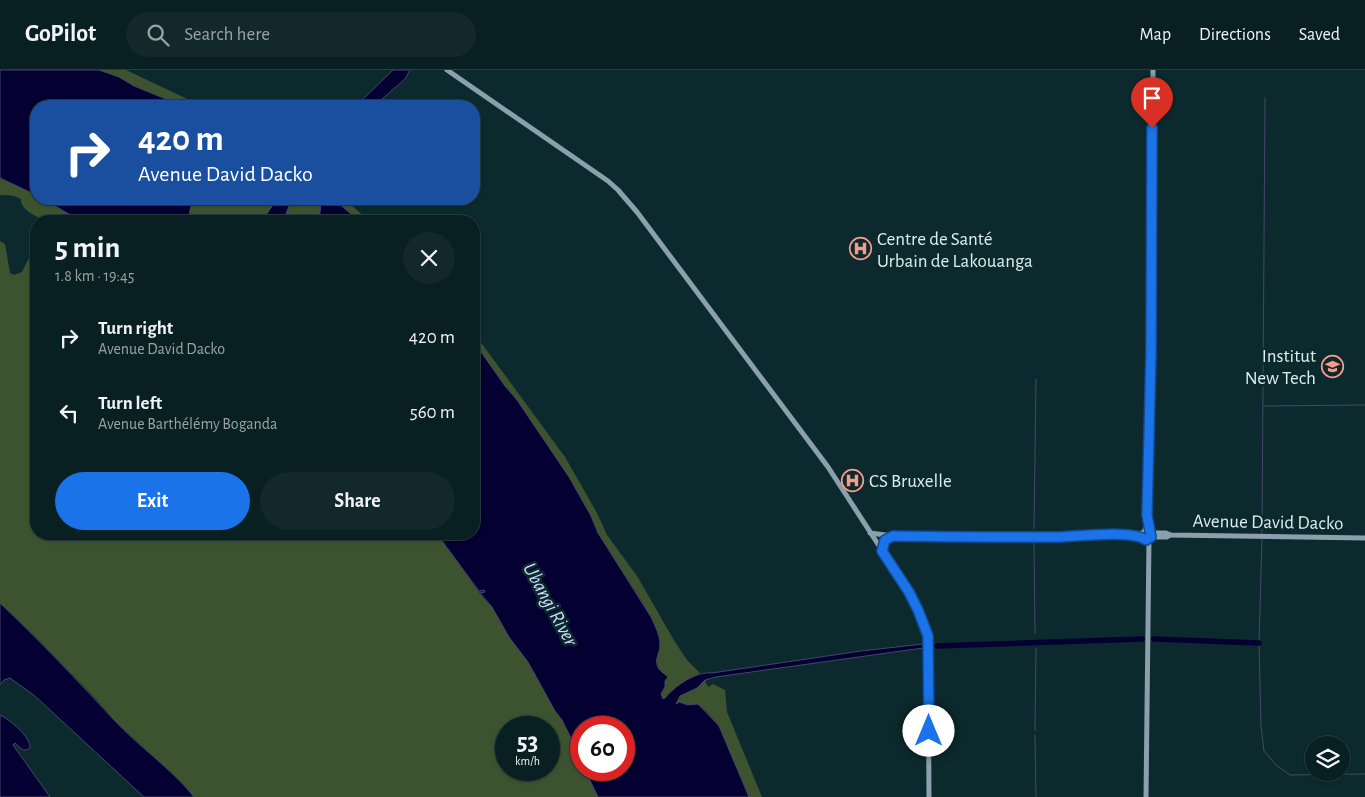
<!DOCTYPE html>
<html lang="en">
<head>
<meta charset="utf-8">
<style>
  body { margin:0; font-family:"Alegreya Sans",sans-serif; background:#12282a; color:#f1f3f6; height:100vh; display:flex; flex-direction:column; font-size:19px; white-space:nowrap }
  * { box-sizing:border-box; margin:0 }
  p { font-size:16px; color:#99a3a5 }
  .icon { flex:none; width:28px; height:28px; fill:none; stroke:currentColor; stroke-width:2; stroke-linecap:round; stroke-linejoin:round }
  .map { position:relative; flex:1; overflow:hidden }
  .drawer { position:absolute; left:30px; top:145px; width:450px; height:325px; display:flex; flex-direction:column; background:#092022; border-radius:20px; box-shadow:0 1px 4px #0004,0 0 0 1px #293e40 }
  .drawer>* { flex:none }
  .banner { position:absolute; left:30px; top:30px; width:450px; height:105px; border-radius:20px; box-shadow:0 1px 4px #0004,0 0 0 1px #293e40; background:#1a4fa0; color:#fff; overflow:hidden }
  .controls { position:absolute; left:1305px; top:666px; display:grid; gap:10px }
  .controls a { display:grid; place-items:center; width:45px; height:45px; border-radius:50%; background:#092022; box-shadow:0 1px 4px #0004,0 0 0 1px #293e40; font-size:25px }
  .speed { position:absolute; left:495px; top:646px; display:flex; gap:10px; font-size:25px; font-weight:700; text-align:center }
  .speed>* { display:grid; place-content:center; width:65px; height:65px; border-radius:50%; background:#092022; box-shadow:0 1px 4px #0004,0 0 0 1px #293e40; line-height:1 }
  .speed small { font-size:12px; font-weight:400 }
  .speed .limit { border:8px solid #d22; background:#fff; color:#111 }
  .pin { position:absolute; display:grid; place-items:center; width:42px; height:42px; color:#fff; margin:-51px -21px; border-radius:50% 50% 50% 0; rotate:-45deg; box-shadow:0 0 5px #0007 }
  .pin .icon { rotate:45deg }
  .me { position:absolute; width:55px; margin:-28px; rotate:0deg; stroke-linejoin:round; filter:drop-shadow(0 0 4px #0008) }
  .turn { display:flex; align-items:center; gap:18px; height:105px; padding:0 25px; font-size:22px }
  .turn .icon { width:65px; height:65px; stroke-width:2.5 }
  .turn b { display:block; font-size:35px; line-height:42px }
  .round { display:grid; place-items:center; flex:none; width:52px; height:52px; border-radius:26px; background:#12282a }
  .summary { display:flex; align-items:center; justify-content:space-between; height:85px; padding:0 25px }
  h1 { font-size:30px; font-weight:600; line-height:38px }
  .cta { display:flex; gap:10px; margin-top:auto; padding:10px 25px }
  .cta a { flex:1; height:58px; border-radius:30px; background:#1a73e8; color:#fff; font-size:20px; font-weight:600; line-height:58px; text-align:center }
  .cta a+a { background:#12282a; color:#f1f3f6 }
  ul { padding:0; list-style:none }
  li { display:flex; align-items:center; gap:15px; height:75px; padding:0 25px }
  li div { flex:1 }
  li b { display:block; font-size:19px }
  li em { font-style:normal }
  header { display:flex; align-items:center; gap:30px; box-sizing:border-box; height:70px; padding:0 25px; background:#092022; border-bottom:1px solid #293e40 }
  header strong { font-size:24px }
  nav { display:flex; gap:28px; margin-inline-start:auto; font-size:18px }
  .search { width:350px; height:45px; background:#12282a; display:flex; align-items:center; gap:12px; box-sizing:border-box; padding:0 18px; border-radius:28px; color:#99a3a5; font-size:19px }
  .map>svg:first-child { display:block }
  .green { fill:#3d5330; fill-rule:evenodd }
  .water { fill:#040031; stroke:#45476a }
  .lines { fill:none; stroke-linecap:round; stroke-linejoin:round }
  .stream { stroke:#45476a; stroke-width:1 }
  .river { stroke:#040031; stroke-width:5.5 }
  .primary { stroke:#8b9fad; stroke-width:5 }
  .route-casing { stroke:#114b97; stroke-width:12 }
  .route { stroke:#1a73e8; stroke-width:9 }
  .labels { text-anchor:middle; stroke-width:5; stroke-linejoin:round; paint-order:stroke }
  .poi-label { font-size:19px; fill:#dcedee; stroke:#0c2a2d; text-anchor:start }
  .street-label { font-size:19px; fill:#dcedee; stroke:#0c2a2d }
  .water-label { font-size:20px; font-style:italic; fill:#d0dbff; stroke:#0c2a2d }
</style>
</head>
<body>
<header>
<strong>GoPilot</strong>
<div class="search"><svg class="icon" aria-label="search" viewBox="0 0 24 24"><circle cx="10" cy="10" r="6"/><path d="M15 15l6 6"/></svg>Search here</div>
<nav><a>Map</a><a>Directions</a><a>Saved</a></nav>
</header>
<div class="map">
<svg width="1365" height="727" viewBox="0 0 1365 727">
  <rect width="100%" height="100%" fill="#0c2a2d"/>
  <g class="green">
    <polygon points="99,0 126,0 202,36 183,36 134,16 119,7"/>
    <path d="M0 108 32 122 36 125V129H43L81 151C71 151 57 154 48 151 38 148 20 140 21 129 13 124 8 126 0 125Z"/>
    <path d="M195 129H277L262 151H191C187 143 191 136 195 129Z"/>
    <polygon points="292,129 345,129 369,151 358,151 335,132 321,134 319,151 283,151"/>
    <path d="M0 171 5 174 10 203 14 205 22 202 36 174V464H437L484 529 492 537 509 567 528 592 555 641 562 650 581 688V700H585L598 727H194L183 714 115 651 96 629 36 567 0 533ZM506 658H549V700H506Z"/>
    <path d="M474 263 565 387 597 443 607 465 637 506 675 572 687 590 700 603 681 614 665 629 661 627V624L665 617V611L667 608C659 600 653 592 660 580L651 547 641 530 598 463 591 446 569 407 517 330 505 316 474 272Z"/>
    <polygon points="709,609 705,611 708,617 713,614 725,620 727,642 762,727 749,727 719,656 706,641 697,634 688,635 674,635 680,626 697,618 705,610"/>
  </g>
  <g class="water">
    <polygon points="0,0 99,0 119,7 134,16 183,36 36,36 36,125 0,108"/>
    <polygon points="393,0 410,0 405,9 374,36 356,36"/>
    <path d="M43 129H195C191 136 187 143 191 151H81Z"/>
    <polygon points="277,129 292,129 283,151 262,151"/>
    <path d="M326 130C340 131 348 142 358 151H319L321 134Z"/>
    <path d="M474 272 505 316 517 330 569 407 591 446 598 463 651 547C655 556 660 565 660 575 660 584 653 590 659 599 661 602 665 604 668 607L665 611V617L661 624 663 629 665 628C675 616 696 601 712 603L861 581 923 574V578L716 607 705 610 697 618 680 626 676 634 679 632 688 635 698 634 719 656 749 727H598L585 700H624V658H581V688L562 650 555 641 528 592 509 567 492 537 480 523 485 522 484 520 479 521 437 464H474Z"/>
    <path d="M0 533C40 571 77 610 114 650 139 677 171 698 194 727H144L35 626 10 608 4 610 0 615Z"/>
    <path d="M0 645C9 649 31 667 30 678 23 683 20 677 15 673L13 675 50 727H0Z"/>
  </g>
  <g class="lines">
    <g class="stream">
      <polyline points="1263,336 1365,335"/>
      <polyline points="1034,459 1036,309"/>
      <polyline points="1262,465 1265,28"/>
      <polyline points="1262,469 1259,573 1261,656 1264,681 1276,695 1290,705 1365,704"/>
      <polyline points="1034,472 1035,564"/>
      <polyline points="1035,661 1036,578"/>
      <polyline points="1035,665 1036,727"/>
    </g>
    <g class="river">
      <polyline points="1154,569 1259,573"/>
      <polyline points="937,576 1142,569"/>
    </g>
    <g class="primary">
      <polyline points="447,0 608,111 618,120 637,142 828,397 909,522 918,540 928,566 929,727"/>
      <circle cx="1147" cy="465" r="4.5"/>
      <polyline points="1145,461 1147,445 1151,284 1153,0"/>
      <polyline points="870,463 893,466 964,467 1062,467 1124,465 1143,463"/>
      <polyline points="1151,463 1166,463 1170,465 1365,468"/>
      <polyline points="1151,467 1167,467 1170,465"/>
      <polyline points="882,481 885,470 893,466"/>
      <polyline points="1146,727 1149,469"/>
    </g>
  </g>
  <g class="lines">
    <defs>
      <path id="route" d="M929 661 928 566 918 540 909 522 882 481 885 470 893 466C949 467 1005 467 1061 467 1082 466 1131 460 1146 470L1151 467 1147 445 1151 284 1152 58"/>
    </defs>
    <use href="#route" class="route-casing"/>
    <use href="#route" class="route"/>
  </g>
  <defs>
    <symbol id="hospital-ring" viewBox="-11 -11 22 22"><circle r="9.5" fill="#0c2a2d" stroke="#f49d8c" stroke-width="1.5"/><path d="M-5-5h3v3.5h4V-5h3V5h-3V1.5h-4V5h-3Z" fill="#f49d8c"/></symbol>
    <symbol id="university-ring" viewBox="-11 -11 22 22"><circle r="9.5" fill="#0c2a2d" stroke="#f49d8c" stroke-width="1.5"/><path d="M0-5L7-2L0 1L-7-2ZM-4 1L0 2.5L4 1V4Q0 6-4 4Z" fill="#f49d8c"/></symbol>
  </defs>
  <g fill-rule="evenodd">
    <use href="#hospital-ring" x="848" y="166" width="25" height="25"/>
    <use href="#university-ring" x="1320" y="284" width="25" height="25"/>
    <use href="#hospital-ring" x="840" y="398" width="25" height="25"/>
  </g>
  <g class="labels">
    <g class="poi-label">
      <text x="877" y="175">Centre de Santé<tspan x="877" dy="22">Urbain de Lakouanga</tspan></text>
      <text x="1316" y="292" text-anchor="end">Institut<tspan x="1316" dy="22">New Tech</tspan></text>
      <text x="869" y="417">CS Bruxelle</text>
    </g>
    <g class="street-label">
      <text transform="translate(1268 451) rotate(1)" y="7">Avenue David Dacko</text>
    </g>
    <g class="water-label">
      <text transform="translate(551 534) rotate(61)" y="7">Ubangi River</text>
    </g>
  </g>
</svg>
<div class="controls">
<a><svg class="icon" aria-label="layers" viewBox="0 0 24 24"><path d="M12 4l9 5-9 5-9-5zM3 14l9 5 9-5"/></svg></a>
</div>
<div class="speed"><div>53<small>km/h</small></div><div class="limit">60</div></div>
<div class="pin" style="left:1152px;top:58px;background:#d93025"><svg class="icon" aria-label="arrive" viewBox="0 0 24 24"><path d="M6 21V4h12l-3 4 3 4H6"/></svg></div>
<svg class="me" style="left:929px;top:661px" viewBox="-20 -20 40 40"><circle r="19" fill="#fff"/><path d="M0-13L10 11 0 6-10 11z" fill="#1a73e8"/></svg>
<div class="banner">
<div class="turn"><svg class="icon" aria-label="right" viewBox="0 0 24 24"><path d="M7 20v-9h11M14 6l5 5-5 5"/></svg><div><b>420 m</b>Avenue David Dacko</div></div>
</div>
<section class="drawer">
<div class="summary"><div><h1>5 min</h1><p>1.8 km · 19:45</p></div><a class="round"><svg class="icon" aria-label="close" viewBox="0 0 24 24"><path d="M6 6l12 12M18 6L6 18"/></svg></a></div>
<ul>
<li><svg class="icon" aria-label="right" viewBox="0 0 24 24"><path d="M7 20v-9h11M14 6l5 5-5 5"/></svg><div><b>Turn right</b><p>Avenue David Dacko</p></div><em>420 m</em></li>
<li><svg class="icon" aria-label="left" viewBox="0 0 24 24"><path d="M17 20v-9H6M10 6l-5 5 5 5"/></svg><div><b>Turn left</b><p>Avenue Barthélémy Boganda</p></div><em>560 m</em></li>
</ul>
<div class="cta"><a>Exit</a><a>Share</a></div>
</section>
</div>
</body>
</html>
